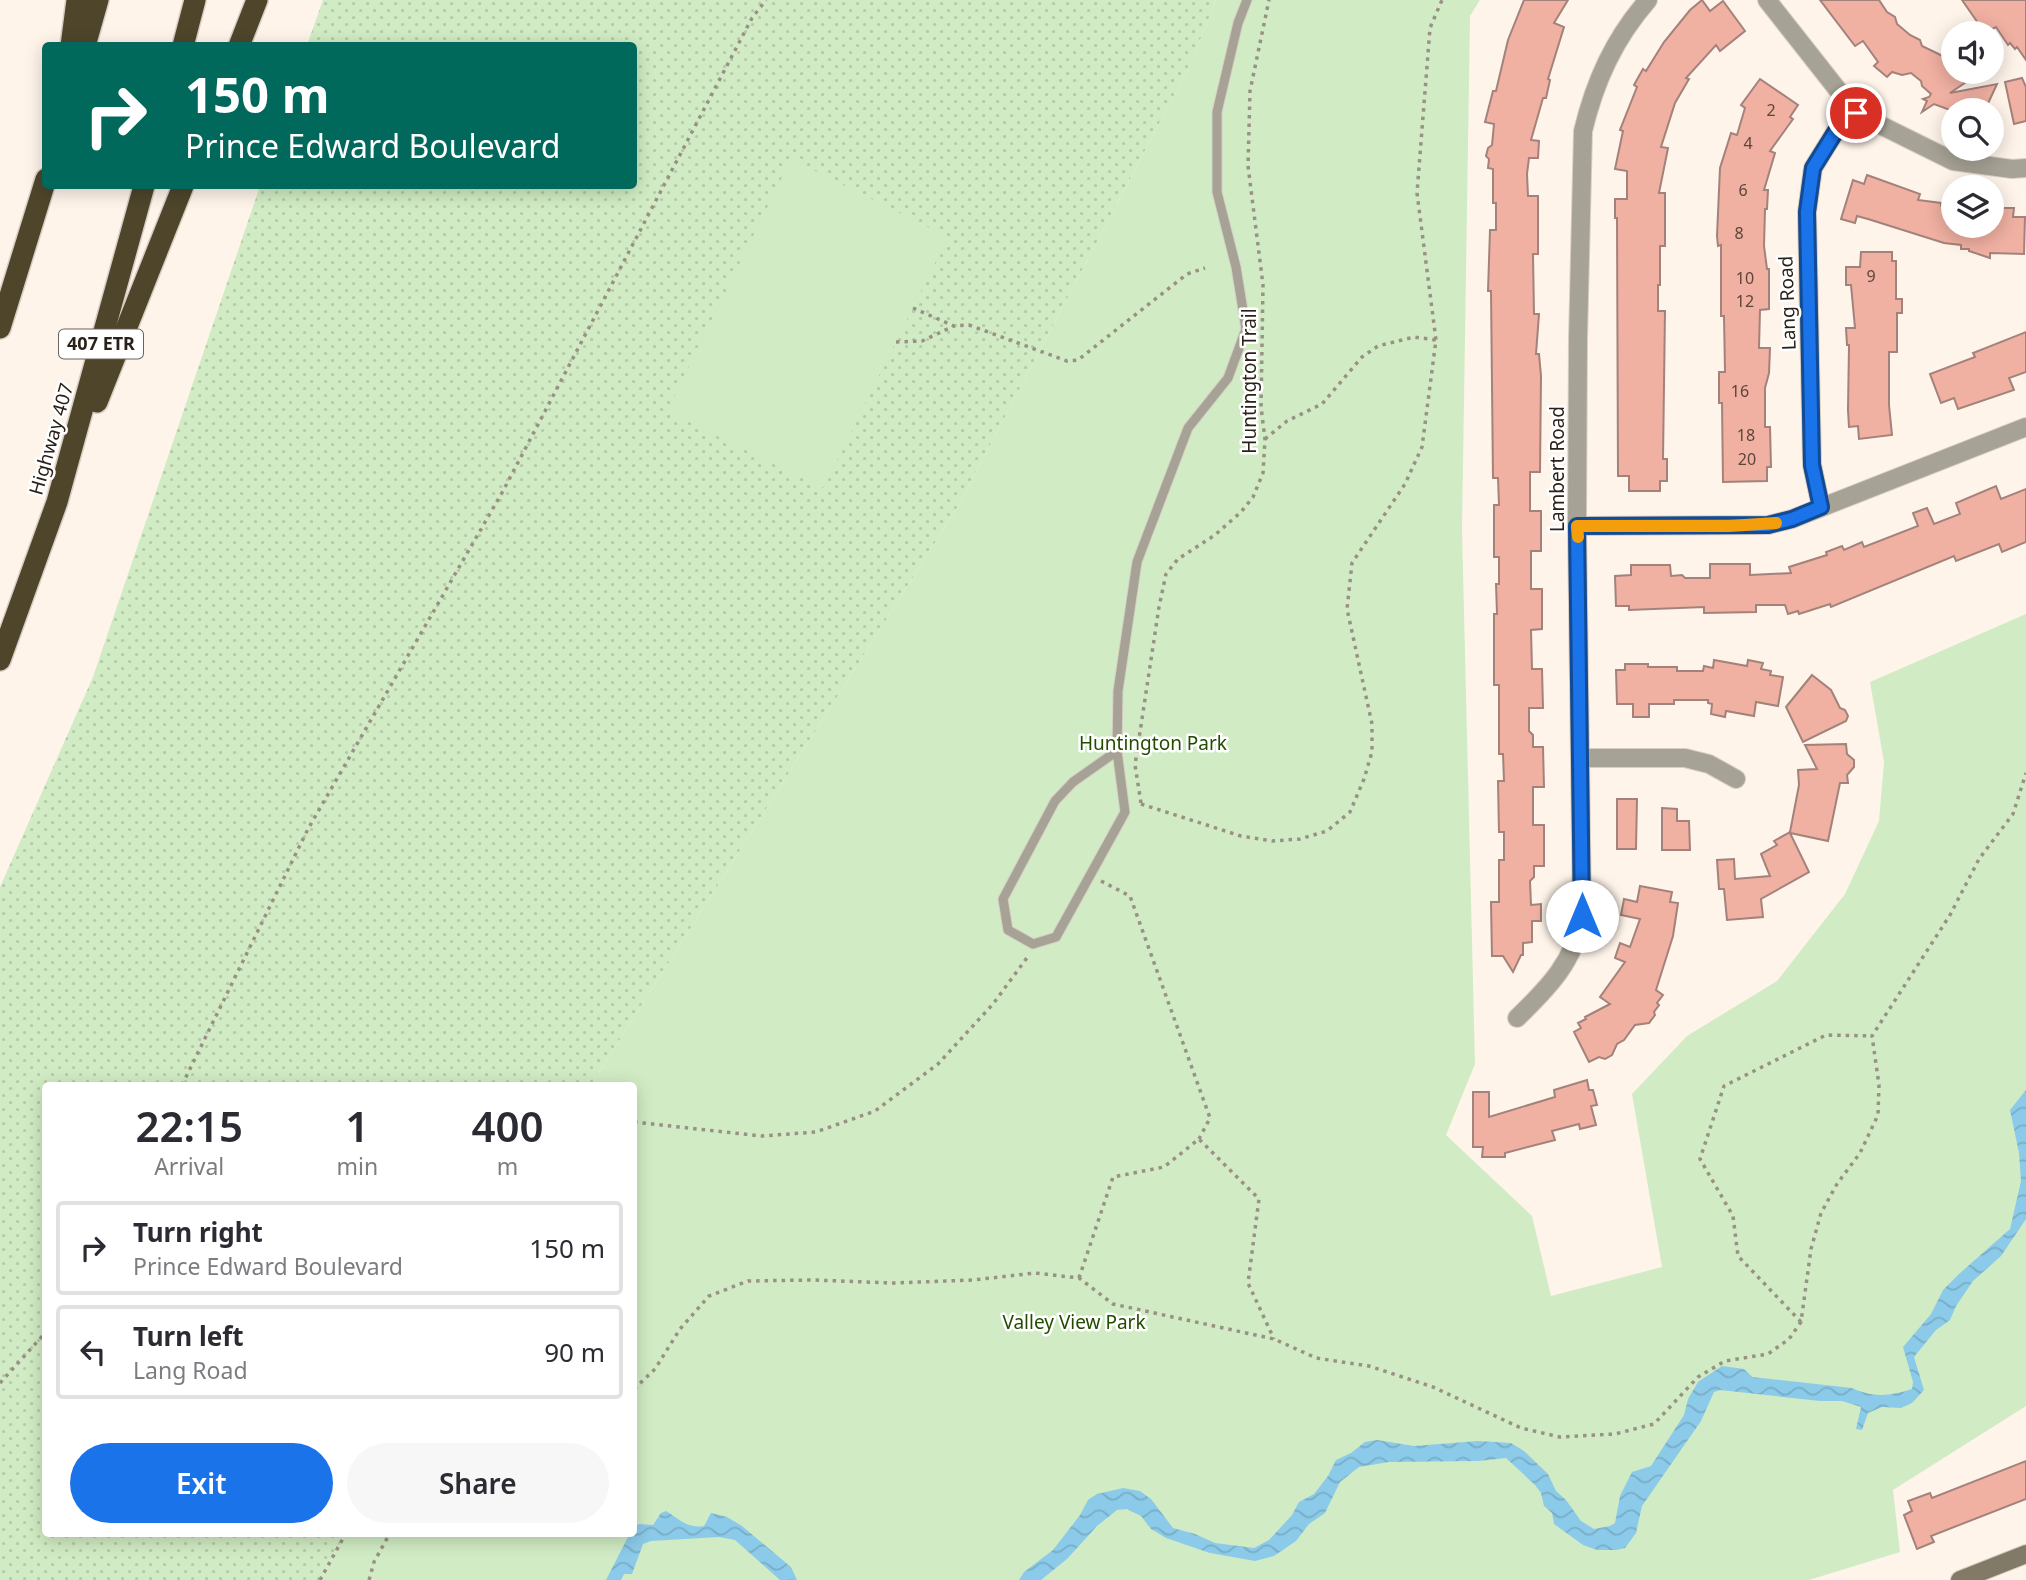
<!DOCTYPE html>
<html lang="en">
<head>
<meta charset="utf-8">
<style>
  body { margin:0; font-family:"Noto Sans",sans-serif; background:#f7f7f7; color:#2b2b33; height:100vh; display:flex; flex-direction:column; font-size:26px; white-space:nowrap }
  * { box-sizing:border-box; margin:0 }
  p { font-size:23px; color:#7c7c81 }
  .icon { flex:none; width:38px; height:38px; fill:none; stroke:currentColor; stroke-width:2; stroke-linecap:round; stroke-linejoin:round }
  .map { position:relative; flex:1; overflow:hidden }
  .sheet { position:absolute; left:42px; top:1082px; width:595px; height:455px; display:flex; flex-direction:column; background:#fff; border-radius:7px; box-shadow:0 4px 18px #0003 }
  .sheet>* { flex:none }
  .guide { position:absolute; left:42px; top:42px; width:595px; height:147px; border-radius:7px; box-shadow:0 4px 18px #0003; background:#00695c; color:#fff; overflow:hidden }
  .tools { position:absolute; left:1941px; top:21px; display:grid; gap:14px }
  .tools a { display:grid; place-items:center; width:63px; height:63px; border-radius:50%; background:#fff; box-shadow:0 4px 18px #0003; font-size:35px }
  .pin { position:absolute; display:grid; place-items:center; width:60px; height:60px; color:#fff; margin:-30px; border:4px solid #fff; border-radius:50%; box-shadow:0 2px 7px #0007 }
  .me { position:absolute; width:77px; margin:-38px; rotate:0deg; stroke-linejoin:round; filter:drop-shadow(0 0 5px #0008) }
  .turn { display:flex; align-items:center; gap:24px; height:147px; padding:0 28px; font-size:32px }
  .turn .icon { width:91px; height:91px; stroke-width:2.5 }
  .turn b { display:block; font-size:49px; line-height:60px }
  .eta { display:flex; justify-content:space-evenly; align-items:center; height:119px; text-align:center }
  .eta b { font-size:42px; font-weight:600; line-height:49px }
  .primary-button { display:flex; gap:14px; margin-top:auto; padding:14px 28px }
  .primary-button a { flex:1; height:80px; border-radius:42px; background:#1a73e8; color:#fff; font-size:28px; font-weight:600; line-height:80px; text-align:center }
  .primary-button a+a { background:#f7f7f7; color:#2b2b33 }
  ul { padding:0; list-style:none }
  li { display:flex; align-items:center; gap:21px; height:94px; margin:0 14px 10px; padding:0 14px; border:4px solid #e1e1e2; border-radius:7px }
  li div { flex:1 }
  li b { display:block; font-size:26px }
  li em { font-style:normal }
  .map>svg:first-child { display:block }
  .grass { fill:url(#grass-dots) }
  .park { fill:#d1ecc4 }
  .water { fill:url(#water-waves) }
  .building { fill:#f0b0a2; stroke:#a3827b; stroke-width:2 }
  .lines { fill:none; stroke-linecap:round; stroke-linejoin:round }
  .lane-casing { stroke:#d8cec4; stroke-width:11 }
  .street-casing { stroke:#d8cec4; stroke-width:20 }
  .secondary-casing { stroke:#d8cec4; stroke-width:20 }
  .highway-casing { stroke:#d8cec4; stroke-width:24 }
  .path { stroke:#999086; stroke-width:3.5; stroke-dasharray:3.5 5; stroke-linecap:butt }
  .lane { stroke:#a6a295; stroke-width:9 }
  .street { stroke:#a6a295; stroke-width:18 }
  .secondary { stroke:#807a67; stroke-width:18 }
  .highway { stroke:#4e452b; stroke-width:21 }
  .route-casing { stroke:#114b97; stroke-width:18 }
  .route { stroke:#1a73e8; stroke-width:12 }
  .slow { stroke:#f59e0b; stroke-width:12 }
  .labels { text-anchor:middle; stroke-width:5; stroke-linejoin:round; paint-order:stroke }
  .number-label { font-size:16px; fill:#5c453a }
  .shield { fill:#fff; stroke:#6a645d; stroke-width:2 }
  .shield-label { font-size:18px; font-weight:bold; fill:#2a2118 }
  .street-label { font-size:19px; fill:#2a2118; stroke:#fff }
  .park-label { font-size:19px; fill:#244c01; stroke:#fff }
</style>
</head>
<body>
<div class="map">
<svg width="2026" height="1580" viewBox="0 0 2026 1580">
  <defs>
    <pattern id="grass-dots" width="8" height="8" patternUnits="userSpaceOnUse" patternTransform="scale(1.75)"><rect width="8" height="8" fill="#d1ecc4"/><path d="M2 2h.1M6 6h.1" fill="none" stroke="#b4caa8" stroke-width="1.8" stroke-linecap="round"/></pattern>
    <pattern id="water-waves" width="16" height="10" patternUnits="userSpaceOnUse" patternTransform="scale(1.75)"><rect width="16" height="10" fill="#8bcae9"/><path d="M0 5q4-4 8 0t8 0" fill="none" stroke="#78adc7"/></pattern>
  </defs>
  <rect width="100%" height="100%" fill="#fef4ea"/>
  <polygon class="grass" points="323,0 1216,0 1191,63 957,508 591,1085 46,1085 46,1533 346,1533 320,1580 0,1580 0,887 93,677 260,186 634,186 634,46 307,45"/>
  <g class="park">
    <polygon points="1216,0 1480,0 1470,16 1462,530 1475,1064 1446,1135 1532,1216 1551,1296 1662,1267 1632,1094 1687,1036 1777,981 1845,894 1879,821 1884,762 1870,682 2026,614 2026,1406 1893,1490 1900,1552 1809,1580 320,1580 346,1533 634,1533 634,1085 591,1085 957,508 1191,63"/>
    <polygon points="791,159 948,237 823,488 667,411"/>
  </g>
  <g class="water">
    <path d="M2026 1090V1219L2001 1256 1973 1281 1956 1306 1950 1320 1936 1330 1914 1357 1924 1390 1912 1403 1901 1408 1882 1407 1868 1413 1862 1430 1856 1429 1861 1407 1842 1401H1820L1720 1390 1714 1392 1701 1421 1642 1506 1636 1533 1625 1548 1616 1550H1597L1583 1545 1554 1524 1552 1513 1544 1506 1541 1493 1535 1485 1506 1458 1479 1461 1389 1462 1359 1467 1340 1482 1325 1513 1309 1524 1296 1541 1274 1556 1255 1561 1210 1553 1166 1538 1151 1529 1141 1516 1127 1509 1117 1510 1097 1526 1067 1559 1041 1580H1019L1024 1572 1053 1550 1080 1515 1088 1500 1097 1494 1123 1488 1140 1491 1151 1499 1173 1528 1195 1534 1215 1543 1254 1548 1269 1540 1292 1515 1299 1502 1314 1494 1328 1476 1336 1460 1351 1453 1365 1442 1377 1440 1414 1446 1478 1441 1511 1443 1524 1451 1548 1474 1556 1491 1566 1500 1581 1521 1594 1529 1610 1526 1615 1523 1620 1496 1632 1472 1651 1466 1684 1415 1688 1399 1698 1382 1722 1366 1744 1369 1752 1377 1852 1388C1873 1398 1891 1396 1912 1389L1913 1382 1903 1347 1931 1314 1943 1290 1959 1274 2010 1229 2021 1181 2019 1153 2010 1110Z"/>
    <path d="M666 1511C679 1519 688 1529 704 1526L711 1513 727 1517 742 1526 791 1567 797 1580H780L735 1540 719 1537 651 1541 643 1544 632 1574H624L621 1580H606L630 1533H634L635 1526 639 1524 653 1525 661 1513Z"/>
  </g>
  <g class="building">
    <polygon points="1524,0 1568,0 1554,23 1564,27 1548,79 1550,80 1546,98 1543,98 1531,140 1539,141 1538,158 1529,158 1527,174 1528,196 1538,196 1538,254 1533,254 1534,314 1539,314 1536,354 1539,354 1541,376 1540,472 1530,472 1530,511 1541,511 1541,551 1531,551 1531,589 1542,589 1542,629 1531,630 1532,669 1542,669 1543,708 1529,708 1529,731 1533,735 1533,747 1543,747 1544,787 1533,787 1533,825 1544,825 1544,866 1534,866 1534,877 1530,881 1531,905 1541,904 1541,921 1532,921 1532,942 1523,943 1523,955 1521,955 1513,972 1503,956 1492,956 1491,902 1499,902 1499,860 1504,860 1504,832 1499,832 1498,781 1504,781 1503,754 1499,754 1499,685 1494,685 1494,614 1497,614 1496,584 1499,584 1499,557 1494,557 1494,505 1499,505 1498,478 1493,478 1491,291 1488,291 1490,230 1496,230 1496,203 1493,203 1493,169 1488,168 1489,159 1486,156 1488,148 1492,145 1494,124 1485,122 1493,91 1496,91 1508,40"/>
    <polygon points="1702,0 1710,11 1723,1 1745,31 1720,51 1716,45 1686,78 1689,79 1675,103 1661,147 1668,148 1659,193 1665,193 1665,246 1660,246 1660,285 1658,285 1658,311 1665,311 1663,459 1667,459 1667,481 1660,481 1660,491 1629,491 1629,476 1618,476 1617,218 1615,218 1615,199 1627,199 1627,171 1615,169 1623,131 1620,130 1637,87 1634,85 1643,69 1646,71 1664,42 1690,10"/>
    <polygon points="1820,0 1879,0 1887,12 1895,17 1897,24 1910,35 1920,40 1922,46 1953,61 1953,72 1981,72 1950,93 1997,84 1985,110 1950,110 1934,104 1922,112 1927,101 1923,99 1929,97 1931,94 1922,86 1921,81 1911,73 1902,75 1892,72 1887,77 1874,66 1878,62 1863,41 1855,46"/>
    <polygon points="1962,0 2026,0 2026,60 2017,47 2015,49 2010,43 2008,45 1996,27 1985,33"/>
    <polygon points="2022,78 2026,87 2026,121 2014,124 2005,82"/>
    <polygon points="1760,79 1798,105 1790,117 1793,119 1770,151 1775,153 1764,190 1768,190 1767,209 1765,209 1764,246 1767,269 1769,269 1769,309 1760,310 1759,348 1770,348 1769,373 1765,388 1765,427 1770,427 1771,467 1767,467 1767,481 1723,482 1722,403 1719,403 1719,372 1725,372 1724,316 1721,316 1721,245 1718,246 1717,236 1720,168 1731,133 1737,135 1745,108 1741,105"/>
    <polygon points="1867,175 1920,194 1918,200 1941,203 1941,206 1953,208 1953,226 1992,226 1992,208 2014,208 2013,217 2025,217 2024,254 1990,253 1990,258 1969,251 1969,249 1961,249 1961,245 1944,243 1868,219 1857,216 1855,223 1841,219 1853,180 1864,184"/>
    <polygon points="1861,252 1892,252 1892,261 1896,261 1896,299 1902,299 1902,313 1897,313 1897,352 1889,352 1889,405 1892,435 1859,439 1858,426 1849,427 1848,410 1849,345 1847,345 1846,328 1855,328 1851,285 1846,285 1846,267 1860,267"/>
    <polygon points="2026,332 2026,372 2009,378 2014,390 1958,409 1954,398 1941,403 1930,374 1975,357 1973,353"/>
    <polygon points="1996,486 2001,499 2026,489 2026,542 2002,552 1999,544 1956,561 1954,556 1831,607 1830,604 1799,614 1798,611 1788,614 1785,605 1756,605 1756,612 1704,613 1704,607 1629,610 1629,606 1616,606 1615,576 1631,575 1631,565 1670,565 1671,576 1682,575 1685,578 1710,578 1710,564 1750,564 1750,575 1791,573 1789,567 1827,555 1826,552 1842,546 1844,550 1862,542 1864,547 1918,526 1913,513 1927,508 1934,524 1960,514 1956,503"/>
    <polygon points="1714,660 1747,666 1748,660 1763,663 1761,669 1771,671 1770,675 1783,677 1778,706 1756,702 1754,716 1726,711 1725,717 1711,714 1712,704 1708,703 1708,700 1674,700 1674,704 1649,704 1649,717 1633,717 1633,704 1617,704 1616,670 1625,670 1625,664 1648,664 1648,667 1677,667 1677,671 1703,671 1704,666 1713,668"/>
    <polygon points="1812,675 1831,690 1840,708 1845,710 1848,716 1846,721 1803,742 1786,707"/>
    <polygon points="1846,744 1847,754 1854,760 1854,767 1847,775 1848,783 1840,783 1828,841 1790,833 1809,872 1761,899 1763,917 1727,920 1724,889 1719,889 1717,860 1734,859 1735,879 1770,876 1761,854 1777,845 1774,841 1790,832 1799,785 1798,770 1817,769 1805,745"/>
    <polygon points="1617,799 1637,799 1636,849 1617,849"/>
    <polygon points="1662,808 1677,809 1677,821 1689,821 1690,850 1662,850"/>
    <polygon points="1640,886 1672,892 1670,902 1678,903 1673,936 1656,990 1663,995 1657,1003 1659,1005 1654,1012 1655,1015 1649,1023 1635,1025 1624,1040 1617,1044 1612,1055 1605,1059 1599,1057 1589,1062 1574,1032 1581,1028 1578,1023 1586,1019 1585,1017 1610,1004 1600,997 1625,962 1615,958 1620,943 1630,947 1640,919 1621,915 1624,899 1637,902"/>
    <polygon points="1587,1080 1589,1090 1593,1090 1597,1105 1591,1106 1596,1125 1580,1129 1579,1124 1552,1131 1555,1140 1505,1153 1505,1157 1482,1157 1483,1147 1473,1147 1473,1092 1489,1092 1489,1117 1555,1097 1554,1090"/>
    <polygon points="2026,1461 2026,1499 1931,1536 1934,1542 1917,1549 1904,1515 1912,1511 1908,1501 1930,1493 1932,1498"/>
  </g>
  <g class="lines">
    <defs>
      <polyline id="lane" points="1117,751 1073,782 1055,801 1003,899 1008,930 1033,944 1056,937 1125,812 1117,751 1118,691 1137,562 1188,428 1228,378 1246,329 1236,267 1217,192 1217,112 1238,23 1247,0"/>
      <g id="street">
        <polyline points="1767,0 1856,113 1953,161 2012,169 2026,168"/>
        <polyline points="1821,507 1812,465 1807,212 1813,168 1836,131 1856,113"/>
        <polyline points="1577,526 1768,525 1792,519 2026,427"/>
        <polyline points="1582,758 1685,758 1709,764 1736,779"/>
        <path d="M1517 1018C1548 988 1575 961 1582 916L1577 526 1578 339 1583 131C1595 81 1614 39 1648 0"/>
      </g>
      <polyline id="secondary" points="1960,1580 2026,1554"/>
      <g id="highway">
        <polyline points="71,46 77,0"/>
        <polyline points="85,46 98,0"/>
        <polyline points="183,46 195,0"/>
        <polyline points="239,46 257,0"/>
        <polyline points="0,328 46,179"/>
        <polyline points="97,402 183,186"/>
        <polyline points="0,660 57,502 144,186"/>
      </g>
    </defs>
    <use href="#lane" class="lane-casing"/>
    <use href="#street" class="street-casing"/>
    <use href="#secondary" class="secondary-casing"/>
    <use href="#highway" class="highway-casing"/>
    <g class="path">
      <polyline points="913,308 954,326 969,325 1067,361 1078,360 1187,274 1205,268"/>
      <polyline points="896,342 922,341 954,326"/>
      <polyline points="1265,439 1287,421 1322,404 1362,357 1378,346 1414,337 1436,340"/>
      <polyline points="1141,803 1135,765 1159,607 1166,574 1178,559 1215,535 1241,512 1253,497 1263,473 1265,439 1261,407 1263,285 1248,166 1250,91 1269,0"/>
      <polyline points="1141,804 1241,836 1272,841 1300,839 1327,831 1350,812 1364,779 1372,752 1372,724 1347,609 1352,563 1405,484 1422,447 1436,340 1417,193 1430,28 1442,0"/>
      <polyline points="1101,881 1130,896 1210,1118 1199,1139"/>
      <polyline points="182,1085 308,829 503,491 752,18 766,0"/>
      <polyline points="634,1122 761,1136 816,1132 875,1111 938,1064 993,1004 1029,955"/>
      <polyline points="1079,1278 1113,1177 1164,1167 1199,1139 1259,1199 1248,1283 1274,1339"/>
      <polyline points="1801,1322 1738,1256 1733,1216 1700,1159 1724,1086 1826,1035 1872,1036"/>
      <polyline points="0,1383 46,1332"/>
      <polyline points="634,1389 655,1369 680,1329 709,1296 748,1281 814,1280 893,1283 973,1280 1035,1273 1079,1278 1113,1304 1274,1339 1316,1358 1369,1366 1433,1387 1521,1428 1560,1437 1615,1434 1654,1424 1698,1377 1725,1361 1768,1354 1789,1339 1801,1322 1811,1249 1821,1213 1837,1184 1860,1153 1878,1115 1879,1085 1872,1036 1950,915 1979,859 2013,814 2026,773"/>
      <polyline points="320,1580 346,1533"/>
      <polyline points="369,1580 374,1562 390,1533"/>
    </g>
    <use href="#lane" class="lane"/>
    <use href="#street" class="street"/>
    <use href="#secondary" class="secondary"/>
    <use href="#highway" class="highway"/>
  </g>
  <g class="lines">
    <defs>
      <polyline id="route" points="1582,916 1577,526 1768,525 1792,519 1821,507 1812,465 1807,212 1813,168 1836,131 1856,113"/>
    </defs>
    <use href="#route" class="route-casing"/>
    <use href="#route" class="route"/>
    <polyline class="slow" points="1578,537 1577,526 1729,526 1776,523"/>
  </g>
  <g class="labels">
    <g class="number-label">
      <text x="1771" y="116">2</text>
      <text x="1748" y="149">4</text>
      <text x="1743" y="196">6</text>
      <text x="1739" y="239">8</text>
      <text x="1871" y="282">9</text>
      <text x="1745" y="284">10</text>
      <text x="1745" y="307">12</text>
      <text x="1740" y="397">16</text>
      <text x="1746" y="441">18</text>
      <text x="1747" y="465">20</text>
    </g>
    <rect class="shield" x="59" y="329.5" width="84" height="29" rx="5"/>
    <g class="shield-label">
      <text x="101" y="350">407 ETR</text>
    </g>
    <g class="street-label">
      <text transform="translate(1787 303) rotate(-92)" y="7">Lang Road</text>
      <text transform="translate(1249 381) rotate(-90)" y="7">Huntington Trail</text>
      <text transform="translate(51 439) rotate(-74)" y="7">Highway 407</text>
      <text transform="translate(1557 469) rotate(-90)" y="7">Lambert Road</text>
    </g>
    <g class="park-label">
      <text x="1153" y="750">Huntington Park</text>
      <text x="1074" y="1329">Valley View Park</text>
    </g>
  </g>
</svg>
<div class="tools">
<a><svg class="icon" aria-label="sound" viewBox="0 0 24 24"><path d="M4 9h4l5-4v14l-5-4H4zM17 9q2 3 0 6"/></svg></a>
<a><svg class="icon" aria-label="search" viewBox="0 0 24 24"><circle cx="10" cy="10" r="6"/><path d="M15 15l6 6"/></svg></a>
<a><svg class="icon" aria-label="layers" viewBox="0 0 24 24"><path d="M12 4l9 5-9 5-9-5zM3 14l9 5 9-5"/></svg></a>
</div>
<div class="pin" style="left:1856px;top:113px;background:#d93025"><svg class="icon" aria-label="arrive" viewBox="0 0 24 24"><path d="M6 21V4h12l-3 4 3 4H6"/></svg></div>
<svg class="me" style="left:1582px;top:916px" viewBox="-20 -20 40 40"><circle r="19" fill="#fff"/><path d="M0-13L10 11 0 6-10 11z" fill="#1a73e8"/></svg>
<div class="guide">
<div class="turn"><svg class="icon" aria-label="right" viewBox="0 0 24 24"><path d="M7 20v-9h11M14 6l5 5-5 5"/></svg><div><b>150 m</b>Prince Edward Boulevard</div></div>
</div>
<section class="sheet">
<div class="eta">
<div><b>22:15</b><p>Arrival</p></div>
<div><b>1</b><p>min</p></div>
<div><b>400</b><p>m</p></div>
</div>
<ul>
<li><svg class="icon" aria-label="right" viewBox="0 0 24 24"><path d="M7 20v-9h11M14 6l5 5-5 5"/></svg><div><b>Turn right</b><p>Prince Edward Boulevard</p></div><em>150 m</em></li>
<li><svg class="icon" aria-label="left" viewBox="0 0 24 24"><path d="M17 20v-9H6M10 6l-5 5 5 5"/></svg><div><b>Turn left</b><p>Lang Road</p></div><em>90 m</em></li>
</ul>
<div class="primary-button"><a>Exit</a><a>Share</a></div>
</section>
</div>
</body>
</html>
